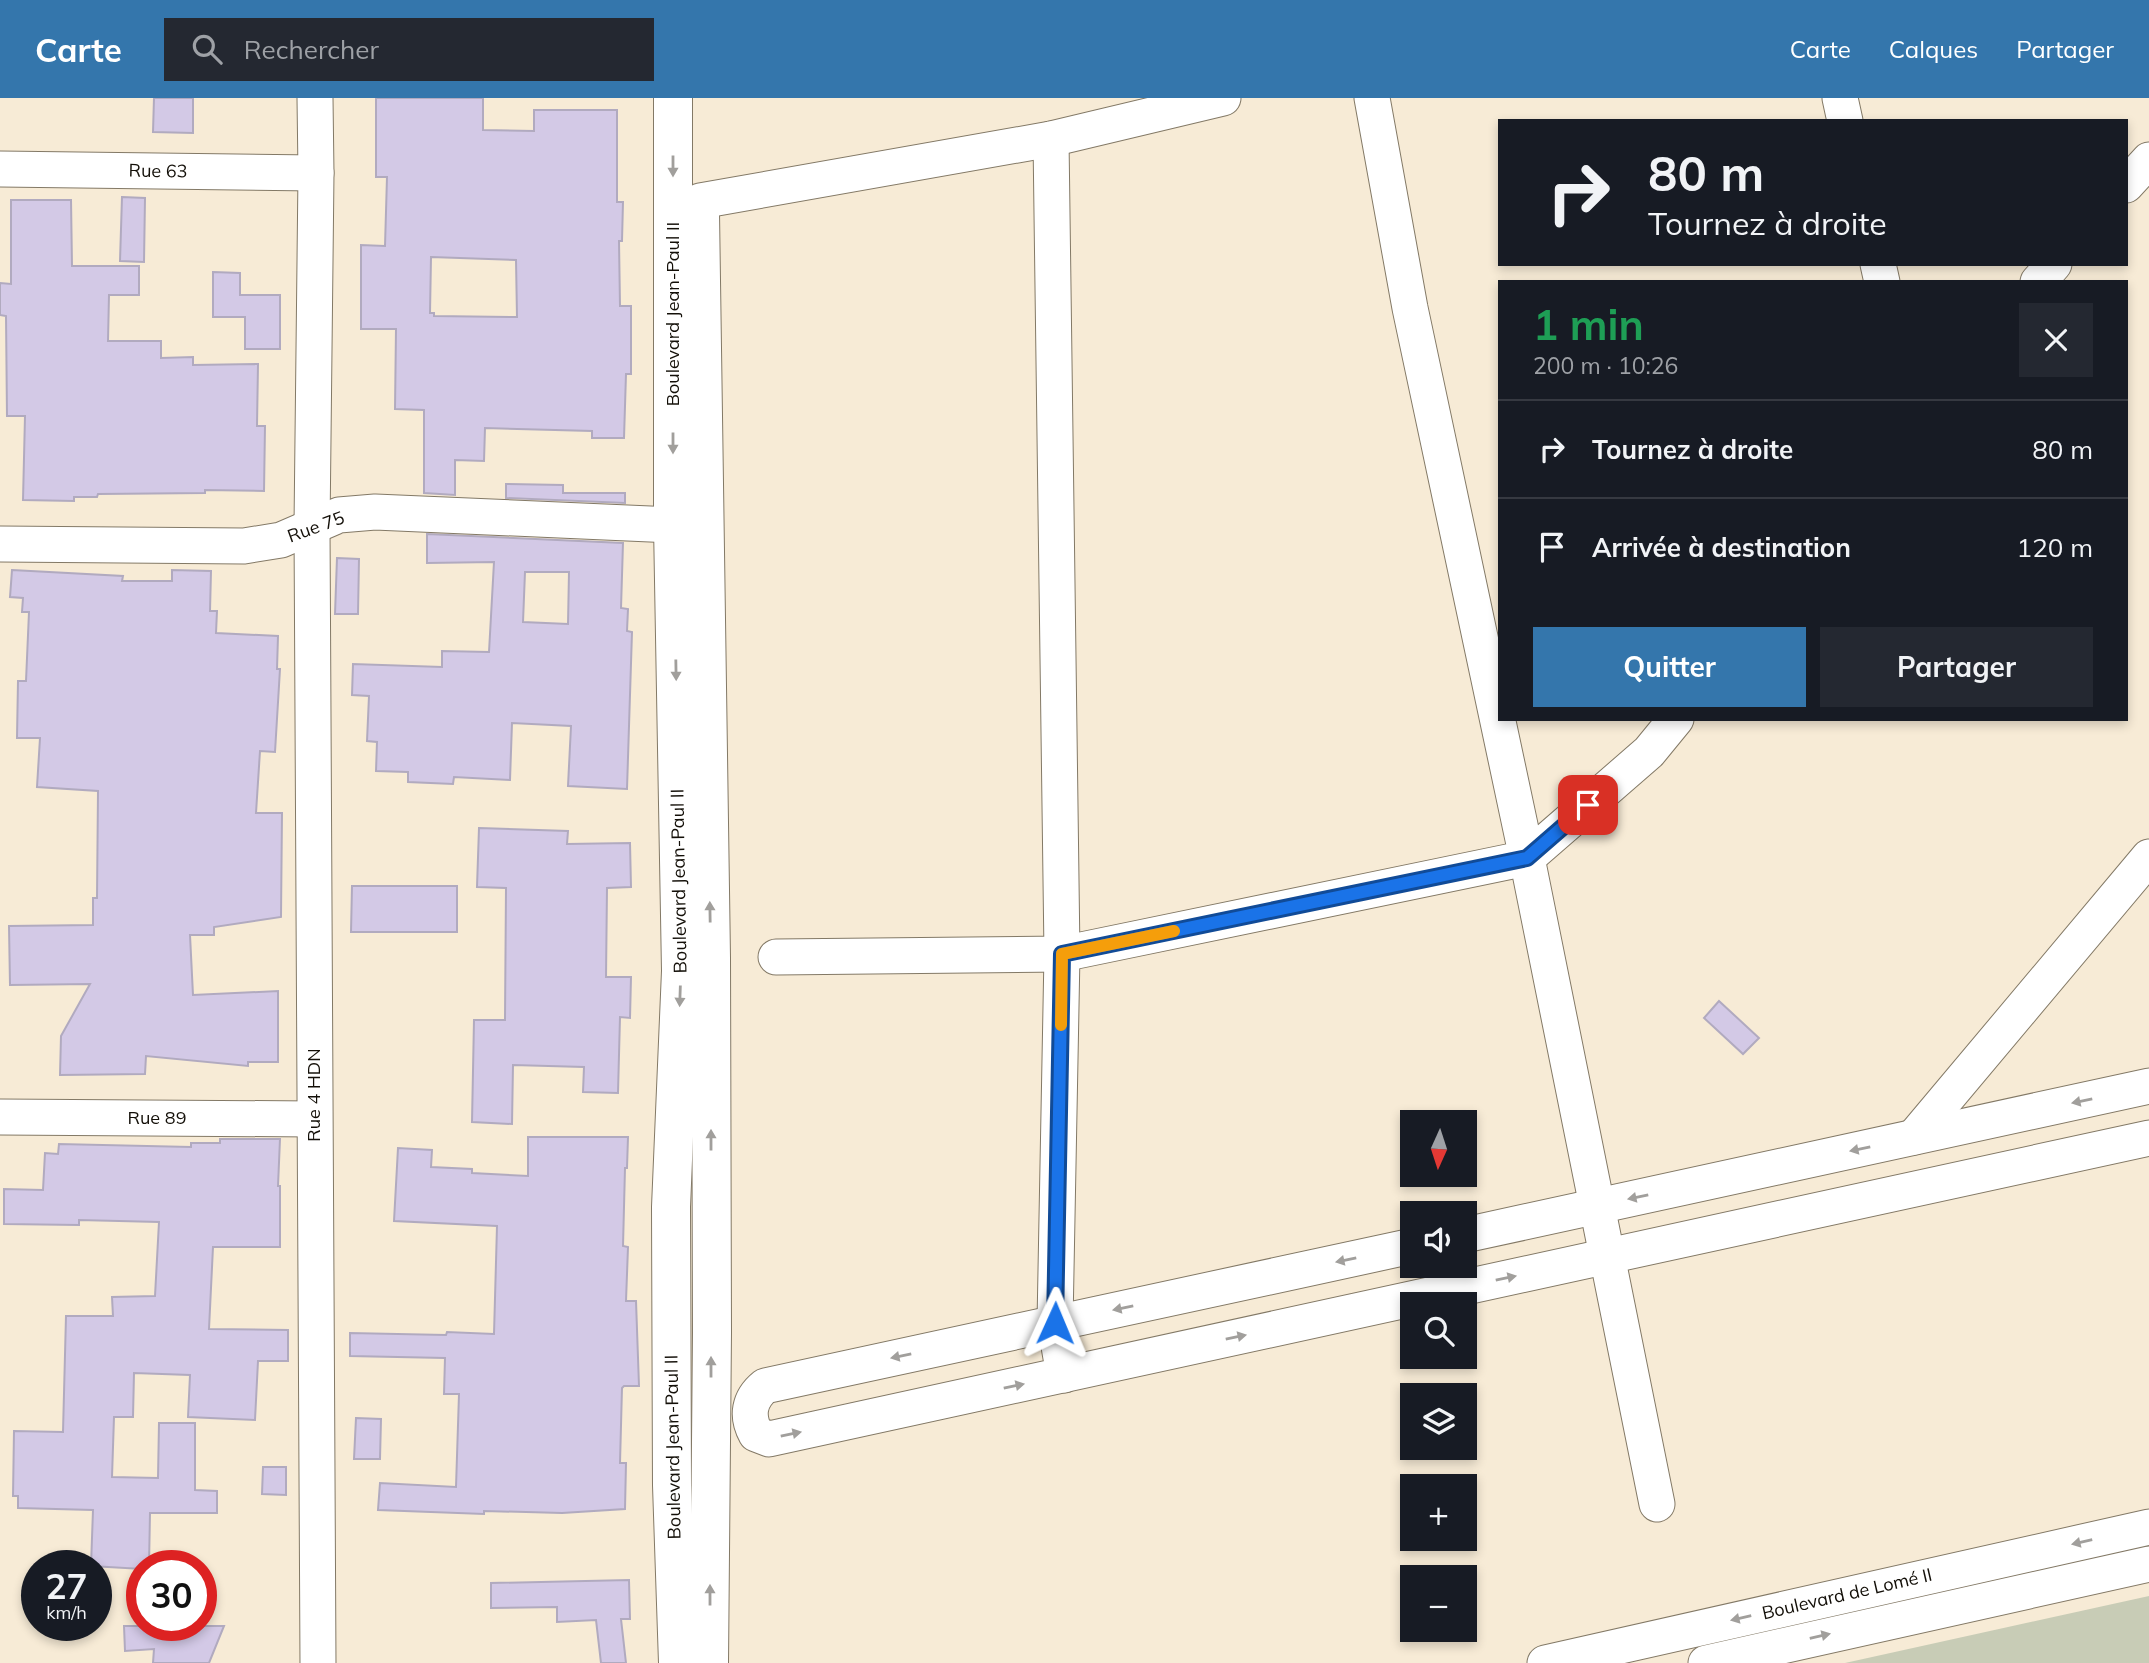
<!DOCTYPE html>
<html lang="fr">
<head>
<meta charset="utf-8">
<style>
  body { margin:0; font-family:Mulish,sans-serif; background:#242831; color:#f1f3f6; height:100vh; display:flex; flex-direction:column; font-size:26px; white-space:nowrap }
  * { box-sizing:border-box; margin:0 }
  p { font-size:23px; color:#9ea1a6 }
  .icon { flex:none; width:38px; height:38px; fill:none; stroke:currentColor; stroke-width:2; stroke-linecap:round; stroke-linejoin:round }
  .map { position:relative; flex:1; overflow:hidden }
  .details { position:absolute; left:1498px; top:182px; width:630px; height:441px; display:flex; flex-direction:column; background:#171b24; border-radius:0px; box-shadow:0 4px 10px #0003 }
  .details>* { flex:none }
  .hud { position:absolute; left:1498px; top:21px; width:630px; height:147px; border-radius:0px; box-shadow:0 4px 10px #0003; background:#171b24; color:#f1f3f6; overflow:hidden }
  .needle { width:46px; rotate:183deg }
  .controls { position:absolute; left:1400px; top:1012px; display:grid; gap:14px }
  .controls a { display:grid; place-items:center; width:77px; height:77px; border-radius:0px; background:#171b24; box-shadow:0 4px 10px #0003; font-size:35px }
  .speed { position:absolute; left:21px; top:1452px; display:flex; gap:14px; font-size:35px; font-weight:700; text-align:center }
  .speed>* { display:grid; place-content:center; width:91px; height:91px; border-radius:50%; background:#171b24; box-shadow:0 4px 10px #0003; line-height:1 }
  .speed small { font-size:18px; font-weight:400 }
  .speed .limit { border:10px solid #d22; background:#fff; color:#111 }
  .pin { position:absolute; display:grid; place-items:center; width:60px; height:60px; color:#fff; margin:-30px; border-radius:14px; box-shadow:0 4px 10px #0006 }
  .me { position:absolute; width:77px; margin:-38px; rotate:1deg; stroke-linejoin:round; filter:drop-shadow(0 0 5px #0008) }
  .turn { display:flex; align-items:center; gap:24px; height:147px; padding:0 35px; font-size:32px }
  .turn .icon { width:91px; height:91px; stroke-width:2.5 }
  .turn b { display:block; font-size:49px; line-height:60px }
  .round { display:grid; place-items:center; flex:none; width:74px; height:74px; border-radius:0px; background:#242831 }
  .head { display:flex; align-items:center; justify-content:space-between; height:119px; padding:0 35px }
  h1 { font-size:42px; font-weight:700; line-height:52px; color:#1e9e55 }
  .button { display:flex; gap:14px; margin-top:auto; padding:14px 35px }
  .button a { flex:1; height:80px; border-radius:0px; background:#3476ac; color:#fff; font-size:28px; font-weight:700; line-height:80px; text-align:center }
  .button a+a { background:#242831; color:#f1f3f6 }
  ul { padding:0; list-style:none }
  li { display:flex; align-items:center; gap:21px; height:98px; padding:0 35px; border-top:2px solid #363941 }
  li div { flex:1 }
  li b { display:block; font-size:26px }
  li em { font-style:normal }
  header { display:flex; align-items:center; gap:42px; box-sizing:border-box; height:98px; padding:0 35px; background:#3476ac; color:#fff }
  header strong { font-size:33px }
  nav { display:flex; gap:38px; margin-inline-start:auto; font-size:24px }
  .search { width:490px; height:63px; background:#242831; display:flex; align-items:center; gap:18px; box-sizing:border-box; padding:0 24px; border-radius:0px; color:#9ea1a6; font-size:26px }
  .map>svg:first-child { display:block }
  .green { fill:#c8ccb6 }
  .building { fill:#d3c9e6; stroke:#b1aabf; stroke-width:2; fill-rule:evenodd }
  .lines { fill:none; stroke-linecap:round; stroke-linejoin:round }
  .street-casing { stroke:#837966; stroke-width:37 }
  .secondary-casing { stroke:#837966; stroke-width:40 }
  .street { stroke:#fff; stroke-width:35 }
  .secondary { stroke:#fff; stroke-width:38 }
  .oneway { fill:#a19f9c }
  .route-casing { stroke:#114b97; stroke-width:18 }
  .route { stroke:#1a73e8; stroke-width:12 }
  .slow { stroke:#f59e0b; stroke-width:12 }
  .labels { text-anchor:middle; stroke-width:5; stroke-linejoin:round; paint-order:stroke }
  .street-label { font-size:18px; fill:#130f08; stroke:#fff }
</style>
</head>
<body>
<header>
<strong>Carte</strong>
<div class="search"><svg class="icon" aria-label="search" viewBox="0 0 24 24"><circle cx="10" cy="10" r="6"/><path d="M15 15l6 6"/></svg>Rechercher</div>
<nav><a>Carte</a><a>Calques</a><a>Partager</a></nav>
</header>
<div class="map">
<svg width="2149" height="1565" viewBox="0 0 2149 1565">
  <rect width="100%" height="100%" fill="#f7ebd6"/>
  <polygon class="green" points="2149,1498 2149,1565 1845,1565"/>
  <g class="building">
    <polygon points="154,0 193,0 193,35 153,34"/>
    <path d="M376 0H483V32L534 33V12H617V104H623L622 143H619L620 208H631V276H626L624 340H592V333L485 330 484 363 455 362V397L424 395V312L395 311 396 231H361V147L385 148 387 79H376ZM431 159 516 162 517 219 434 218V215H430Z"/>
    <polygon points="122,99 145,100 144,164 120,163"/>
    <polygon points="11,102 71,102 72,168 139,168 139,197 109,197 108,243 161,243 161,260 193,259 193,267 258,266 257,328 265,328 264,393 205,392 205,395 98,396 97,399 74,399 74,403 23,402 25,318 7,318 6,218 0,217 0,185 11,186"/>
    <polygon points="213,174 240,175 240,197 280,197 280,251 245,251 245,219 213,219"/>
    <polygon points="506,386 563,387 563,395 625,395 625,405 506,400"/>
    <path d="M427 436 623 445 621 510 628 511 627 533 632 534 627 691 568 688 571 628 512 625 510 682 454 679 453 686 408 684V674L376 673 377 644 367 643 369 598 352 597 353 566 442 569V553L489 554 494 464 427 465ZM525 474H569L568 526 523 524Z"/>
    <polygon points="337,460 359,461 358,516 335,516"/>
    <polygon points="12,472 123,478 122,483 172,483 172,472 211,473 210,513 217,513 216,535 278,538 277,571 280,571 275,654 260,653 256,715 282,715 281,819 214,829 214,837 190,837 193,897 278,893 278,964 248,964 248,968 146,958 145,976 60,977 61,938 90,886 10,887 9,828 93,827 93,800 97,800 98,693 37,689 40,640 17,640 18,583 26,583 29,514 22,514 23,500 10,499"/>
    <polygon points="479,730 568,733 567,746 630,745 631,789 607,790 606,879 631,879 630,920 620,919 618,995 583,994 584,969 513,967 512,1026 472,1024 474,922 505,922 506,790 477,789"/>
    <polygon points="352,788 457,788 457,834 351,834"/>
    <polygon points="1719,903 1759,940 1743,956 1704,920"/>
    <polygon points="528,1039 628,1039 627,1070 625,1070 623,1148 628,1149 626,1203 636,1203 639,1288 624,1288 622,1290 620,1365 626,1365 625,1411 562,1415 484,1413 484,1416 378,1412 380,1385 456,1389 459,1296 444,1296 445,1260 350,1258 350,1235 446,1237 447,1234 494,1236 497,1128 394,1123 398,1050 432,1052 431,1069 472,1071 472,1075 528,1078"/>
    <polygon points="220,1041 280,1041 278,1088 280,1088 280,1149 213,1149 209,1231 288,1232 288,1263 258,1263 255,1322 188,1319 190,1277 134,1275 133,1319 114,1319 112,1379 158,1380 159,1325 195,1325 195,1392 217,1393 217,1415 150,1415 149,1468 142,1468 142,1471 91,1468 93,1412 18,1410 18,1398 13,1398 14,1333 63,1334 66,1218 113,1218 112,1199 155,1198 159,1124 79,1122 79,1127 4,1126 4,1091 43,1092 45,1055 58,1056 59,1046 191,1049 191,1045 220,1045"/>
    <polygon points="356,1320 381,1321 380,1361 354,1361"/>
    <polygon points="263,1369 286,1369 286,1397 262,1396"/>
    <polygon points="629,1482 630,1521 621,1521 626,1565 601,1565 596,1522 557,1524 557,1509 491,1510 491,1485"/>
    <polygon points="124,1528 224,1528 209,1565 153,1565 154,1551 125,1553"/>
  </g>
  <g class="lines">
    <defs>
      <g id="street">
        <polyline points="315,0 316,75 312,429 318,1565"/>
        <polyline points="1372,0 1410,210 1527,760 1657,1406"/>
        <polyline points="1840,0 1845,23"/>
        <polyline points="1051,41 1062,856 1055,1225 1064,1277"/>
        <polyline points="0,71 316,75"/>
        <polyline points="2126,87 2149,62"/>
        <polyline points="700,103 1051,41 1223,0"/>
        <polyline points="1878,166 1882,184"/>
        <polyline points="2038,184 2054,166"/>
        <polyline points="0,446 244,448 281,442 339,417 375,414 673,427"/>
        <polyline points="776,859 1062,856 1527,760 1649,654 1676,621"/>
        <polyline points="0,1019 314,1021"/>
        <polyline points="1914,1039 2149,759"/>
        <polyline points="1465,1137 2149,988"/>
        <path d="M1412 1148 765 1288C749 1301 746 1318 756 1336L769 1341 2149 1040"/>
        <polyline points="1545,1565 2149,1429"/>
        <polyline points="1706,1565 2149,1466"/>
      </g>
      <g id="secondary">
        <polyline points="673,0 673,427 681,873 671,1109 672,1387 678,1565"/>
        <polyline points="700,115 711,860 712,1234 709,1565"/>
      </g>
    </defs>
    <use href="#street" class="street-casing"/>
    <use href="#secondary" class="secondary-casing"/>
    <use href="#street" class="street"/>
    <use href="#secondary" class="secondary"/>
  </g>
  <defs><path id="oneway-solid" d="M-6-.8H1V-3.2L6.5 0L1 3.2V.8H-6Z" transform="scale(1.75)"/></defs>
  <g class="oneway">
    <use href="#oneway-solid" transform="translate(673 68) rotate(90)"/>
    <use href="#oneway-solid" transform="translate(673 345) rotate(90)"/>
    <use href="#oneway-solid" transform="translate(676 572) rotate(89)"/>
    <use href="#oneway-solid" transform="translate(710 814) rotate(-91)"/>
    <use href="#oneway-solid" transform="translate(680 898) rotate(92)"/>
    <use href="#oneway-solid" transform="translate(2082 1003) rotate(168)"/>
    <use href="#oneway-solid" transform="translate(711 1042) rotate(-90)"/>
    <use href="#oneway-solid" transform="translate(1860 1051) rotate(168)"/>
    <use href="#oneway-solid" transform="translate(1638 1099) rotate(168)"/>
    <use href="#oneway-solid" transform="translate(1346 1162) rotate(168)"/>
    <use href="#oneway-solid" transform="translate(1506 1180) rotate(-12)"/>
    <use href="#oneway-solid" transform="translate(1123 1210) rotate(168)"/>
    <use href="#oneway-solid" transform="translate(1236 1239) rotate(-12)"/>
    <use href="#oneway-solid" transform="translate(901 1258) rotate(168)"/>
    <use href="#oneway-solid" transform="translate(711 1269) rotate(-90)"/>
    <use href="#oneway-solid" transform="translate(1014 1288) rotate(-12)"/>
    <use href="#oneway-solid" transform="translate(791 1336) rotate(-12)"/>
    <use href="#oneway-solid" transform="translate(2082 1444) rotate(167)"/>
    <use href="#oneway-solid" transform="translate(710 1497) rotate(-90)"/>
    <use href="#oneway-solid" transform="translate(1741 1520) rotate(167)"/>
    <use href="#oneway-solid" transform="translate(1820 1538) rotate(-13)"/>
  </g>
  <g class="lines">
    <defs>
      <polyline id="route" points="1055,1225 1062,856 1527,760 1588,707"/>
    </defs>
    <use href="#route" class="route-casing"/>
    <use href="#route" class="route"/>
    <polyline class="slow" points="1061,927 1062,856 1174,833"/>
  </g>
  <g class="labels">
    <g class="street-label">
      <text transform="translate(158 73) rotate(1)" y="6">Rue 63</text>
      <text transform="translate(673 216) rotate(-90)" y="6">Boulevard Jean-Paul II</text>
      <text transform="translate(316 429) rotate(-20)" y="6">Rue 75</text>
      <text transform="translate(679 783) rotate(-91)" y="6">Boulevard Jean-Paul II</text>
      <text transform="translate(314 997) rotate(-90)" y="6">Rue 4 HDN</text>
      <text x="157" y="1026">Rue 89</text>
      <text transform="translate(673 1349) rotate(-91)" y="6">Boulevard Jean-Paul II</text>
      <text transform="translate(1847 1496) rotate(-13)" y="6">Boulevard de Lomé II</text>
    </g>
  </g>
</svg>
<div class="controls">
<a><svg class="needle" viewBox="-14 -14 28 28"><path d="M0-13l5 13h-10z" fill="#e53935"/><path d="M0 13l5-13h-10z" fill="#9ea1a6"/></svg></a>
<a><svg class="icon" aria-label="sound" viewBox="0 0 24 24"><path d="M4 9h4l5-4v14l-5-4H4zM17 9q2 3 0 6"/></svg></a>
<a><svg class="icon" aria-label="search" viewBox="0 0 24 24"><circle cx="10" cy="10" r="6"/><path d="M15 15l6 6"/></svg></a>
<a><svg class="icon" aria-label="layers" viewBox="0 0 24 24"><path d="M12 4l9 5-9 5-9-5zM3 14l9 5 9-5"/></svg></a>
<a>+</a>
<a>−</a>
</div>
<div class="speed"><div>27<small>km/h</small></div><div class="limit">30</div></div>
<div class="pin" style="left:1588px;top:707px;background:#d93025"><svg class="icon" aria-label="arrive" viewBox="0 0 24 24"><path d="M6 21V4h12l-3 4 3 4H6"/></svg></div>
<svg class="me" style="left:1055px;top:1225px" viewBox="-20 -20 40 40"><path d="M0-17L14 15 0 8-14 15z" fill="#1a73e8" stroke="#fff" stroke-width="4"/></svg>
<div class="hud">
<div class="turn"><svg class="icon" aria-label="right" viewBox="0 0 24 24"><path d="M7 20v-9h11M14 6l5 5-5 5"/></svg><div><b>80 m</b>Tournez à droite</div></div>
</div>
<section class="details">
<div class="head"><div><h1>1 min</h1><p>200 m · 10:26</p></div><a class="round"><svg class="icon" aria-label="close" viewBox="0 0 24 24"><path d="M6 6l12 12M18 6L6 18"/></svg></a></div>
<ul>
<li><svg class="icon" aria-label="right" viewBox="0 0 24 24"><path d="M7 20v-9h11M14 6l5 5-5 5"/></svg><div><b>Tournez à droite</b></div><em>80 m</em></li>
<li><svg class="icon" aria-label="arrive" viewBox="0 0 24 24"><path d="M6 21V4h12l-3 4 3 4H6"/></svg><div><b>Arrivée à destination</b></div><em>120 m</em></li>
</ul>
<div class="button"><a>Quitter</a><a>Partager</a></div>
</section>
</div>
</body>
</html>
